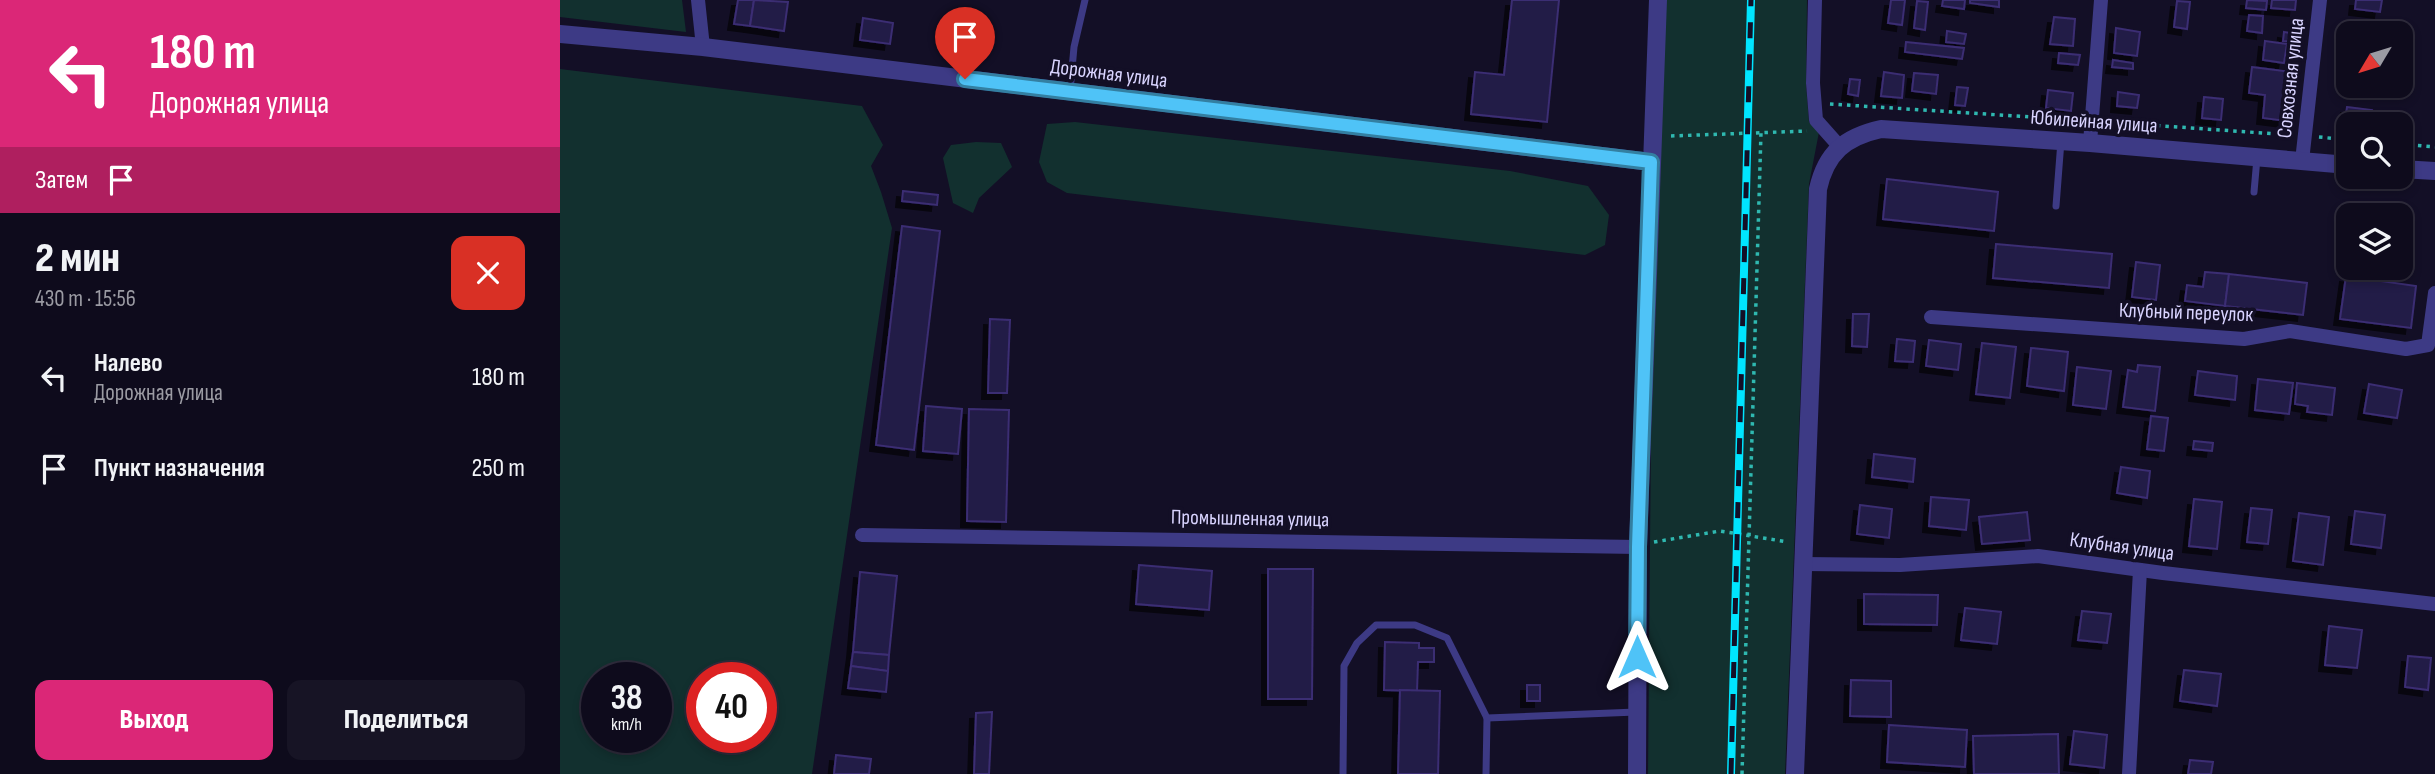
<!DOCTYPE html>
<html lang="ru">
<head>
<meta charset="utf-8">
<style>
  body { margin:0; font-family:"Sofia Sans Condensed",sans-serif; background:#171425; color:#f1f3f6; height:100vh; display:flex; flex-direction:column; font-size:26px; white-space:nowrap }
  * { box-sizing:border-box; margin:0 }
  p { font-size:23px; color:#9b9ba3 }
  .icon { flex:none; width:38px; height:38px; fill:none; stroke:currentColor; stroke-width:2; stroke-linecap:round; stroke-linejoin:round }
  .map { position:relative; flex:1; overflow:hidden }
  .sheet { display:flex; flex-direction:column; background:#0e0b1c; width:560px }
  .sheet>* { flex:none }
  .hud { background:#db2777; color:#fff; overflow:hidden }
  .needle { width:46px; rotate:232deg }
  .controls { position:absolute; left:1776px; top:21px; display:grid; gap:14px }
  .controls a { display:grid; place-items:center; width:77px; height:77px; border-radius:14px; background:#0e0b1c; box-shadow:0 4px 10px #0003,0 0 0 2px #2e2b3b; font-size:35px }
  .speed { position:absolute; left:21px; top:662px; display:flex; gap:14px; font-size:35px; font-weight:700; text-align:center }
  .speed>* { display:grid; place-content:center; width:91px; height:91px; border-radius:50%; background:#0e0b1c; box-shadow:0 4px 10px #0003,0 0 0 2px #2e2b3b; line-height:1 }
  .speed small { font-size:18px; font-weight:400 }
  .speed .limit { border:10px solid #d22; background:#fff; color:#111 }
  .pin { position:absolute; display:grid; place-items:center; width:60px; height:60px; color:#fff; margin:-72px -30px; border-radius:50% 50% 50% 0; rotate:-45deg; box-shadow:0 0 7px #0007 }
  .pin .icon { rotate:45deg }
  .me { position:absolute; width:77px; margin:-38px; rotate:0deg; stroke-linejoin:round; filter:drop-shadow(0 0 5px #0008) }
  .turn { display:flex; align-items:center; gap:24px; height:147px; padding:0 35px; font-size:32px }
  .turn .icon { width:91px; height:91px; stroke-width:2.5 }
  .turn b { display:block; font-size:49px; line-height:60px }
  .then { display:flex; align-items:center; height:66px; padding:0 35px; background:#0003; gap:14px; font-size:26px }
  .round { display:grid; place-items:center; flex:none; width:74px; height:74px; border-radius:14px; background:#171425 }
  .head { display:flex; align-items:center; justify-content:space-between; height:119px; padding:0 35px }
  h1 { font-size:42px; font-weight:800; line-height:52px }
  .primary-button { display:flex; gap:14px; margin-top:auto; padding:14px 35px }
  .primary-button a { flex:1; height:80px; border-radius:14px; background:#db2777; color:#fff; font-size:28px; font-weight:800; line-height:80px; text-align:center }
  .primary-button a+a { background:#171425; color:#f1f3f6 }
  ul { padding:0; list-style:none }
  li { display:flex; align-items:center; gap:21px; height:91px; padding:0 35px }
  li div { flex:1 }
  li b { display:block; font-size:26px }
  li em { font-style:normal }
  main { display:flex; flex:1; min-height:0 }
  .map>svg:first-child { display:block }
  .green { fill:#12302f; fill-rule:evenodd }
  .building { fill:#241b47; stroke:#3b2d73; stroke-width:2; filter:url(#shadow) }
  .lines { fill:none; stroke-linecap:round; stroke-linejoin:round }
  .path { stroke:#2fb8b0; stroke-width:3.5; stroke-dasharray:3.5 5; stroke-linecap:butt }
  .service { stroke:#3d3a85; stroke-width:7 }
  .minor { stroke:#3d3a85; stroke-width:14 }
  .tertiary { stroke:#3d3a85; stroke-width:18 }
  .rail-casing { stroke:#00e5ff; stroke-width:8 }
  .rail { stroke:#130f26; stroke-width:5; stroke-dasharray:16; stroke-linecap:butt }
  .route-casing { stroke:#337fa1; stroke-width:18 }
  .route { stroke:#4fc3f7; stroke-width:12 }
  .labels { text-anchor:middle; stroke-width:7; stroke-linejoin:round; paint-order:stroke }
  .street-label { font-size:21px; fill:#d9d4ff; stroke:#130f26 }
</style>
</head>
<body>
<main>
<section class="sheet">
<div class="hud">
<div class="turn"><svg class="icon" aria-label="left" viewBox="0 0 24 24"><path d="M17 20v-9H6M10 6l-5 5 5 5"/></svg><div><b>180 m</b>Дорожная улица</div></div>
<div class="then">Затем<svg class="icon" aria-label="arrive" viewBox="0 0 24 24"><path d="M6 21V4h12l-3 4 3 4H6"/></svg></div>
</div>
<div class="head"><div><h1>2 мин</h1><p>430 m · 15:56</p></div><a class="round" style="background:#d93025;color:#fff"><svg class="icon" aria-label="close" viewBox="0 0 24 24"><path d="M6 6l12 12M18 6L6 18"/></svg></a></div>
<ul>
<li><svg class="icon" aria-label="left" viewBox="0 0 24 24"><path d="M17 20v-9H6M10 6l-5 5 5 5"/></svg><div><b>Налево</b><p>Дорожная улица</p></div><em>180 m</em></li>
<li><svg class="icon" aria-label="arrive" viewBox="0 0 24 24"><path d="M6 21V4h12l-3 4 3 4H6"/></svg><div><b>Пункт назначения</b></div><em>250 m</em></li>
</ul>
<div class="primary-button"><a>Выход</a><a>Поделиться</a></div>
</section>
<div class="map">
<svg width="1875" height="774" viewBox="0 0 1875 774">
  <defs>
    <filter id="shadow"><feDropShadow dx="-6" dy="6" stdDeviation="0" flood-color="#0009"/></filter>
  </defs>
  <rect width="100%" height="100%" fill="#130f26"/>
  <g class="green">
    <polygon points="0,0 122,0 126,32 0,17"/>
    <polygon points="1105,0 1247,0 1246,85 1249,122 1259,132 1249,184 1225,774 1088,774 1092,316"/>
    <path d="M0 69 302 106 323 145 311 166 321 192 332 228 252 774H0ZM96 677V737H37V677ZM201 677V737H142V677Z"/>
    <polygon points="515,122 950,171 1028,186 1049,215 1045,245 1025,255 507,193 487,182 479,162 487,124"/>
    <polygon points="416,142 441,143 452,167 419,198 413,213 393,203 383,158 391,145"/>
  </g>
  <g class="building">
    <polygon points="178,0 194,0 190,26 174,24"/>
    <polygon points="194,0 228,2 224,31 190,26"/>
    <polygon points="952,0 999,0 987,122 911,114 915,72 944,75"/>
    <polygon points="1331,0 1345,0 1342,25 1328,23"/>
    <polygon points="1383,0 1405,0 1404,9 1382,6"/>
    <polygon points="1410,0 1439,0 1439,7 1410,3"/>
    <polygon points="1687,0 1707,1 1706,10 1686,8"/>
    <polygon points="1712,0 1736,0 1735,10 1711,8"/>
    <polygon points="1796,0 1822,0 1820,12 1795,9"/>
    <polygon points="1357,1 1368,2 1365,30 1354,28"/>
    <polygon points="1617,1 1630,2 1627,29 1614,27"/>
    <polygon points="1689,15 1703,16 1702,33 1687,31"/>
    <polygon points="1494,17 1515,19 1513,46 1490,44"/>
    <polygon points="303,18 333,23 330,44 300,40"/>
    <polygon points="1556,28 1580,32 1577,56 1554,53"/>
    <polygon points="1387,31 1406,34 1404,44 1386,42"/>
    <polygon points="1724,32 1736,34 1735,42 1723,41"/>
    <polygon points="1705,41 1727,44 1724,63 1703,60"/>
    <polygon points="1346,42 1404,48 1402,59 1345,52"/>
    <polygon points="1499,53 1520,55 1518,65 1498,63"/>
    <polygon points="1553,60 1573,63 1573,69 1552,67"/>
    <polygon points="1692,67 1732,72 1726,121 1703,118 1705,95 1689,93"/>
    <polygon points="1324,72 1344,75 1342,98 1321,96"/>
    <polygon points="1354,73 1378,75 1376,94 1352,91"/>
    <polygon points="1290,79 1300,80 1298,96 1288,94"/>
    <polygon points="1397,87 1408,88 1405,106 1395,105"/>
    <polygon points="1488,90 1513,93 1511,111 1486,108"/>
    <polygon points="1558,92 1579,95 1577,108 1557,106"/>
    <polygon points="1644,97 1663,99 1661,120 1642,118"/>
    <polygon points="1787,107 1812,110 1810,124 1788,124 1788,128 1784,127"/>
    <polygon points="1826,121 1853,124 1851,136 1841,135 1841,124 1825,124"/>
    <polygon points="1327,179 1438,192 1434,231 1323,219"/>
    <polygon points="343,191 378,195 377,205 342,201"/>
    <polygon points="1793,207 1811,209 1811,215 1792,215"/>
    <polygon points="342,226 380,231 354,450 316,445"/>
    <polygon points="1436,244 1552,254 1549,288 1433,278"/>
    <polygon points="1576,262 1600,265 1596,300 1572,297"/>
    <polygon points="1645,272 1669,274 1665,306 1625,301 1627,285 1643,287"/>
    <polygon points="1669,274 1747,283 1743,315 1665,306"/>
    <polygon points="1786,276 1856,286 1851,328 1780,319"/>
    <polygon points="1293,314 1309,314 1307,347 1292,346"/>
    <polygon points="430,319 450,320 447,393 428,393"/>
    <polygon points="1337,339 1355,341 1353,362 1335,361"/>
    <polygon points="1369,340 1401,344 1398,370 1366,366"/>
    <polygon points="1422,343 1456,347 1450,398 1416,394"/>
    <polygon points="1471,348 1508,352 1504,391 1467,386"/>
    <polygon points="1578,365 1600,367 1595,411 1563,407 1568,370 1577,372"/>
    <polygon points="1517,367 1551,371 1546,409 1513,405"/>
    <polygon points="1638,371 1677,376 1675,400 1635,395"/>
    <polygon points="1698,379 1733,383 1729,414 1695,410"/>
    <polygon points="1737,383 1775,388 1772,415 1747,412 1748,406 1735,404"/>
    <polygon points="1809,384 1842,390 1837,418 1804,413"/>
    <polygon points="366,406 402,409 398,454 363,451"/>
    <polygon points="409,409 449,410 446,522 407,521"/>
    <polygon points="1591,416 1608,418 1604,451 1587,449"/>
    <polygon points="1634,441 1653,443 1652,451 1633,449"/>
    <polygon points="1314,454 1355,459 1353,482 1312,477"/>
    <polygon points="1561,467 1590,471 1587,498 1557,493"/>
    <polygon points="1371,497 1409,500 1406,530 1369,526"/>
    <polygon points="1634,499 1662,502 1657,549 1629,546"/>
    <polygon points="1300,505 1332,509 1329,538 1297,534"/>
    <polygon points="1691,508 1712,510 1708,544 1687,542"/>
    <polygon points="1795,511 1825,515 1821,548 1791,544"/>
    <polygon points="1467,512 1470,540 1422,544 1419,517"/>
    <polygon points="1739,513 1769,517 1763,565 1733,561"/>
    <polygon points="579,565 652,571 649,610 576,604"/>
    <polygon points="708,569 753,569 752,699 708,699"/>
    <polygon points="300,572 337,576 329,655 293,652"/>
    <polygon points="1304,594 1378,595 1377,625 1304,624"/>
    <polygon points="1405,608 1441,612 1437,644 1401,640"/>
    <polygon points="1522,611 1551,614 1547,643 1518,640"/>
    <polygon points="1769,626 1802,630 1797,668 1765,665"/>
    <polygon points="825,642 859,643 859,648 874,648 874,662 858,662 857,691 824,690"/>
    <polygon points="293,652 329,655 328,671 291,666"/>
    <polygon points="1848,656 1871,658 1868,690 1845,687"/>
    <polygon points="291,666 328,671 326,692 288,688"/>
    <polygon points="1624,670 1661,674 1657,706 1620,701"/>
    <polygon points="1291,680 1331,681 1331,717 1290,716"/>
    <rect x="967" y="685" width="13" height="16"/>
    <polygon points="840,690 880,691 878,774 838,774"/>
    <polygon points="432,712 429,774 414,774 416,713"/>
    <polygon points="1329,725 1407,730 1405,767 1327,762"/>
    <polygon points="1514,731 1547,735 1544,768 1510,764"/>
    <polygon points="1498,734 1499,774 1414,774 1413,736"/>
    <polygon points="276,755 311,759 309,774 274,774"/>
    <polygon points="1630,760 1653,762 1651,774 1628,774"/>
  </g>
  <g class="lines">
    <g class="path">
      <polyline points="1270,104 1518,120"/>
      <polyline points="1546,122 1731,135"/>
      <polyline points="1111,136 1247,131"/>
      <polyline points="1759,137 1788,140"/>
      <polyline points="1841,144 1875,147"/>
      <polyline points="1094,542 1160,531 1228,542"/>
      <polyline points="1182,774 1201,132"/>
    </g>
    <g class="service">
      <polyline points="510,91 514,47 525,0"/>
      <polyline points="1694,192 1697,158"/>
      <polyline points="1496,206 1501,141"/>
      <polyline points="783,774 784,666 797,643 816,625 855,625 887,638 927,718 1076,712"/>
      <polyline points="926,774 927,718"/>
    </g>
    <g class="minor">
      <polyline points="138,0 143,47"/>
      <polyline points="1255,0 1253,83 1256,120 1280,147"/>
      <polyline points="1530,143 1541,0"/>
      <polyline points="1742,161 1760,0"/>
      <polyline points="1371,317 1684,339 1730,331 1846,349 1868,345 1875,293"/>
      <polyline points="302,535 1078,547"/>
      <polyline points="1243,564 1340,565 1478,556 1603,573 1875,604"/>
      <polyline points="1569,774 1580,570"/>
    </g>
    <g class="tertiary">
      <polyline points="0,34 143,47 1091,162"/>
      <polyline points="1841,169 1875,171"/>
      <polyline points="1077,774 1078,547 1098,0"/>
      <path d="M1235 774 1258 189C1266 153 1285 137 1321 129L1530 143 1788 165"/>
    </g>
    <defs>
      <polyline id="rail" points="1171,774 1191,0"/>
    </defs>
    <use href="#rail" class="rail-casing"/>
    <use href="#rail" class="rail"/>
  </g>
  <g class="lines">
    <defs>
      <polyline id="route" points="405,79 1091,162 1078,547 1077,657"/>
    </defs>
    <use href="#route" class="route-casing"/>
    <use href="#route" class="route"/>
  </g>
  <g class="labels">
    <g class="street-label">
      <text transform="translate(549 73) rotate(7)" y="7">Дорожная улица</text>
      <text transform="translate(1730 78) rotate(-84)" y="7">Совхозная улица</text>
      <text transform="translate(1534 121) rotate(4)" y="7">Юбилейная улица</text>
      <text transform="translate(1626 312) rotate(2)" y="7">Клубный переулок</text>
      <text transform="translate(690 518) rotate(1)" y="7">Промышленная улица</text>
      <text transform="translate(1562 546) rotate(8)" y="7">Клубная улица</text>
    </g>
  </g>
</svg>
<div class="controls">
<a><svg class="needle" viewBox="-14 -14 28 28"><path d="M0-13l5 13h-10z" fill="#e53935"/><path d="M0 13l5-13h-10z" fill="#9b9ba3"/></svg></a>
<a><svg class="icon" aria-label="search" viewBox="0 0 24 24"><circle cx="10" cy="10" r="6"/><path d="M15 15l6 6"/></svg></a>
<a><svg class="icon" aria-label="layers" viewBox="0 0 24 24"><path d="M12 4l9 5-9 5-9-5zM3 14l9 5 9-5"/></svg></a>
</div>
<div class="speed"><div>38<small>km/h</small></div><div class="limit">40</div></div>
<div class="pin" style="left:405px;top:79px;background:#d93025"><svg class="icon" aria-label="arrive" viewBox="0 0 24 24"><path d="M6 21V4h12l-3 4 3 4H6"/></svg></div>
<svg class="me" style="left:1077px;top:657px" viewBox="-20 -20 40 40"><path d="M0-17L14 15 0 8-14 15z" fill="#4fc3f7" stroke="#fff" stroke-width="4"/></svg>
</div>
</main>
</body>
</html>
